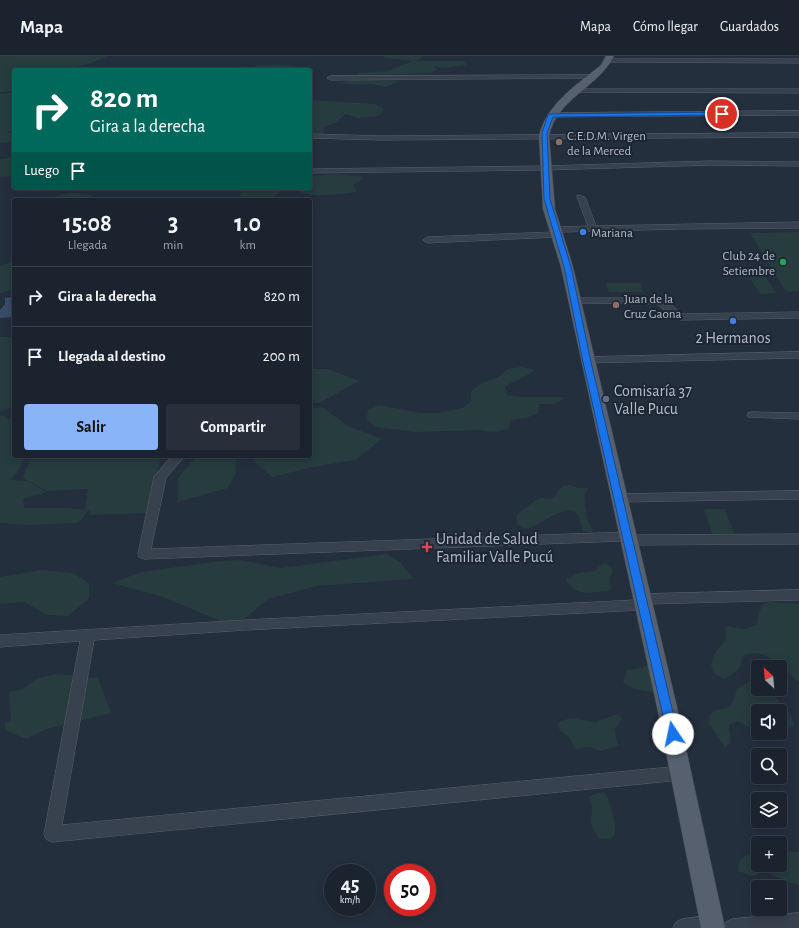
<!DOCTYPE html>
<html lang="es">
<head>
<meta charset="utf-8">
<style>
  body { margin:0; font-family:"Alegreya Sans",sans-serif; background:#282f3a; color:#f1f3f6; height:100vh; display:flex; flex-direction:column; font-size:15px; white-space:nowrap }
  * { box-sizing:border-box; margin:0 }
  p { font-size:13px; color:#a0a4aa }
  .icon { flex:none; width:22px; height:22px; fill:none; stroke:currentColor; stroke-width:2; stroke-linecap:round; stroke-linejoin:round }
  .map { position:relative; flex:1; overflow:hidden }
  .side { position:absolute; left:12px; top:142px; width:300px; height:260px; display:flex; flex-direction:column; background:#1b232e; border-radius:4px; box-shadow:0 2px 10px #0003,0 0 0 1px #39404a }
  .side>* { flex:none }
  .guide { position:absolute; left:12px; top:12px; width:300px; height:122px; border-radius:4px; box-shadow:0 2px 10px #0003,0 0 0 1px #39404a; background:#00695c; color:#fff; overflow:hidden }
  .needle { width:26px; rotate:334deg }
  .buttons { position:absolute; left:751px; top:604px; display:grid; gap:8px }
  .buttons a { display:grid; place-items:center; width:36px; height:36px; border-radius:4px; background:#1b232e; box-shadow:0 2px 10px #0003,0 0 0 1px #39404a; font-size:20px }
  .speed { position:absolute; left:324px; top:808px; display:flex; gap:8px; font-size:20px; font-weight:700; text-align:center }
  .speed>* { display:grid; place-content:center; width:52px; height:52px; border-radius:50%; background:#1b232e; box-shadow:0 2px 10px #0003,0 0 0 1px #39404a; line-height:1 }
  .speed small { font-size:10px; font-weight:400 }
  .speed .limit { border:6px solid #d22; background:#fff; color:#111 }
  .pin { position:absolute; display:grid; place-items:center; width:34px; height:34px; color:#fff; margin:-17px; border:2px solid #fff; border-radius:50%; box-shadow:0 1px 4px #0007 }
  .me { position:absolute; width:44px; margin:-22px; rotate:349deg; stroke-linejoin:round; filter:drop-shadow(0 0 3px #0008) }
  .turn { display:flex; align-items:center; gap:14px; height:84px; padding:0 12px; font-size:18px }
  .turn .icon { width:52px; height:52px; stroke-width:2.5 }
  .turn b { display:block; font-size:28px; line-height:34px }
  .then { display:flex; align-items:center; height:38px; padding:0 12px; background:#0003; gap:8px; font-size:15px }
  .eta { display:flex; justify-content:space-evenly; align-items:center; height:68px; text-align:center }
  .eta b { font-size:24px; font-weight:700; line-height:28px }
  .button { display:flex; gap:8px; margin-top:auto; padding:8px 12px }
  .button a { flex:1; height:46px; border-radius:4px; background:#8ab4f8; color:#111; font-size:16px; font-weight:700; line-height:46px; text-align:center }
  .button a+a { background:#282f3a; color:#f1f3f6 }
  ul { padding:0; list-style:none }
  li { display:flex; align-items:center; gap:12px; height:60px; padding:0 12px; border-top:1px solid #39404a }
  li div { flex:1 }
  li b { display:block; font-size:15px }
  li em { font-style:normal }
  header { display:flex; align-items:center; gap:24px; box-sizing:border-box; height:56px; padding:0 20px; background:#1b232e; border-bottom:1px solid #39404a }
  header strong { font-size:19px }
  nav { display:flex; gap:22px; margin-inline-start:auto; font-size:14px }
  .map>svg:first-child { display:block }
  .green { fill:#263c3f }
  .water { fill:#394c67 }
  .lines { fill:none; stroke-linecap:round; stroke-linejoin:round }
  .minor-casing { stroke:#565f6c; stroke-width:1 }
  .major-casing { stroke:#414a57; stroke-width:1 }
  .minor { fill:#38414e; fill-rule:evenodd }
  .major { fill:#56606e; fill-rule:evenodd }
  .route { fill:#1a73e8; stroke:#114b97 }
  .education-dot { fill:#8d6e63; stroke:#1d2633; stroke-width:1.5 }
  .shop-dot { fill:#3f7fe0; stroke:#1d2633; stroke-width:1.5 }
  .leisure-dot { fill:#2e9e5b; stroke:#1d2633; stroke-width:1.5 }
  .service-dot { fill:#5c6f8a; stroke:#1d2633; stroke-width:1.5 }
  .health-dot { fill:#e0444e; stroke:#1d2633; stroke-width:1.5 }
  .labels { text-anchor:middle; stroke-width:4; stroke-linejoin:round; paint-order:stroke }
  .far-poi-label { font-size:13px; fill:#b4bcc9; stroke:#1d2633; text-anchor:start }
  .poi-label { font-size:16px; fill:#b4bcc9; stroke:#1d2633; text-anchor:start }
</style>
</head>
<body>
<header>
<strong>Mapa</strong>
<nav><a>Mapa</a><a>Cómo llegar</a><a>Guardados</a></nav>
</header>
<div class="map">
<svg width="799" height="872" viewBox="0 0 799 872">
  <rect width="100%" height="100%" fill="#242f3e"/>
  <g class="green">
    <path d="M0 0H107C78 16 45 14 14 14V35L0 36Z"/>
    <polygon points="384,0 421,0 423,1 415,5 464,5 466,9 444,12 433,10 438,14 430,17 388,19 386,23 400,25 386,31 371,28 357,29 340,27 354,24 359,17 387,15 413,5 385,2"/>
    <path d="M258 9C272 9 294 7 306 14H243Z"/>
    <polygon points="14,36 14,72 7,77 14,77 14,86 0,87 0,38"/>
    <polygon points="310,44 375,48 384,53 379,60 358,62 346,58 335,67 324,71 323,80 310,84"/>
    <polygon points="14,101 14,120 0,121 0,103"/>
    <path d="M336 118 363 121 360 125 353 128 357 136C339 138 308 144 293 132H310V120Z"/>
    <polygon points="242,132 283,132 283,133 270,144 227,144 240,141"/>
    <polygon points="70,137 94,139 85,144 39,144"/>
    <polygon points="799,176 799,235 786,236 750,177"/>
    <polygon points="14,205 14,232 0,238 0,210"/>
    <polygon points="765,220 776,237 760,238 749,221"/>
    <polygon points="606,227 640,227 643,236 609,236"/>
    <polygon points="0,281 14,281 14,350 0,356"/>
    <path d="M521 311 535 314C526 321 515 324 505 331L508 339C527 343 546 339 565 342L554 348H539L538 357 526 362 511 364 508 373 494 376 478 374 416 376 375 371 367 363 368 354 379 349 421 357H436L463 352 471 345V336C483 322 496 327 507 313Z"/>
    <polygon points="310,313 328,313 359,325 319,347 310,347"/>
    <polygon points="322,351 348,370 382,383 355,404 313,411 272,421 248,400 310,400 310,353"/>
    <polygon points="0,359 5,360 14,366 14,400 25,400 18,415 10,424 28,425 46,436 23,443 24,452 68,452 88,454 85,453 88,433 47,435 23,422 31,400 161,400 148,457 88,459 90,455 89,454 78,467 27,469 0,467"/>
    <polygon points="197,400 237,400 235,418 228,432 178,446 178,422"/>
    <path d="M570 429 577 432H588L584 440 587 463 593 475 591 477 583 475C580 466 582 457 569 454L558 457 530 472 526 473 517 468V459C520 456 536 443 540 442L552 443 563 430Z"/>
    <polygon points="704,453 725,453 735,480 713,480"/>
    <polygon points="387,498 400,506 413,523 317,530 268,543 235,571 163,541 112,527 141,516 221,505 240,504 281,512"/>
    <path d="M602 508H607L613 514 609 522 611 532 609 535C591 536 576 542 566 524L578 517 595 515Z"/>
    <polygon points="42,514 73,517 89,527 89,542 68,560 47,559 24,546 0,548 0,521"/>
    <path d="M769 546 799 548V626C780 614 767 589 742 600 742 613 736 616 724 623L715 618 711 609 716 595 726 584 725 570C739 571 744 577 757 568L758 561 762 549Z"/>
    <path d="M649 608 654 637C642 633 633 635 623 626L627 614 641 612Z"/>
    <polygon points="57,618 98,622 111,657 46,673 26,683 5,674 5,667 11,664 9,636 23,633 38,622"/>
    <path d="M751 624H758V633H771C777 647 793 654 794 670L780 676V655H758V673L747 670 738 665 729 669 731 686 725 692 709 667 710 658C728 646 728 663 737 633Z"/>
    <polygon points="614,659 619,659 622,663 614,673 618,690 600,695 590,691 575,693 569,681 560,675 557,667 570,662 596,666"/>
    <path d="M604 736C610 743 618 772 614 780L609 783 598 782 591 767 592 751 589 741 594 738Z"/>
    <path d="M784 795 799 796V829L785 825 767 816 752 820 738 815C739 800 744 799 758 796V809H780V796Z"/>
  </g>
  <polygon class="water" points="14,241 14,261 0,262 0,254 5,248 5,242"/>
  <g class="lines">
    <defs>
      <g id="minor">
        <polygon points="609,3 799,3 799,7 607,6 607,4"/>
        <polygon points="592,19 594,20 594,22 330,24 327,22 330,20"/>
        <polygon points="576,33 799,33 799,37 574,36 573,35"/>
        <polygon points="799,55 799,59 551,61 547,59 551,57"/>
        <polygon points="799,77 799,81 381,84 310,82 310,78 381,80"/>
        <polygon points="711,105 799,106 799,110 711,109 545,114 310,117 310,113 545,110"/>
        <polygon points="578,139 585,141 596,170 799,166 799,172 678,173 560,176 560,180 557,181 427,187 423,184 427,181 553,176 553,172 556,171 588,170 577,141"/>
        <polygon points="575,242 658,242 668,246 682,258 799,256 799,262 681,264 674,262 657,248 572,247 572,243"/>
        <polygon points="799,296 799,302 587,307 582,304 587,301"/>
        <polygon points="752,356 799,357 799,363 748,361 747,359 748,357"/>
        <polygon points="172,400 185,400 166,422 151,493 627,476 633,479 799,478 799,488 628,489 622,485 144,503 139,501 138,498 154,421"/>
        <polygon points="799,435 799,443 619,446 615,445 613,442 615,439 619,438"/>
        <polygon points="799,534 799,544 648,548 647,553 642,554 246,574 94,584 62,769 681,710 687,712 689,717 687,722 681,724 52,786 46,783 44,778 80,585 0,591 0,579 246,564 635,544 636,539 641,538"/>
        <polygon points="799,857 799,872 723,872 726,866 732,863"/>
        <polygon points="712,859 718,862 721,868 719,872 673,872 676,866 682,863"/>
      </g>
      <path id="major" d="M606 0H614C598 32 557 42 549 80L555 153 573 211 677 651 725 872H701L657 651 561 211 543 153 539 80C547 47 577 29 601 9Z"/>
    </defs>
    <use href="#minor" class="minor-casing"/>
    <use href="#major" class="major-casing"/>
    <use href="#minor" class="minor"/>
    <use href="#major" class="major"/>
  </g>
  <polygon class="route" points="722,56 723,59 553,61 547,77 550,143 571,211 591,306 678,678 677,681 673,682 669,681 667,678 583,306 564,211 544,143 542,77 548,59 551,58"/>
  <g class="education-dot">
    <circle cx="559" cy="86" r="4"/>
    <circle cx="616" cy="249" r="4"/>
  </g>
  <g class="shop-dot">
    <circle cx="583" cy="176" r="4"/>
    <circle cx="733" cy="265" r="4"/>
  </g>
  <circle class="leisure-dot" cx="783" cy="206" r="4"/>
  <circle class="service-dot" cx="606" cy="343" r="4"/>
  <path class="health-dot" d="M425 485h4v4h4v4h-4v4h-4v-4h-4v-4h4z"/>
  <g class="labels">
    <g class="far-poi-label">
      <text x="567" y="84">C.E.D.M. Virgen<tspan x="567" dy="15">de la Merced</tspan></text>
      <text x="591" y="181">Mariana</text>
      <text x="775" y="204" text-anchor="end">Club 24 de<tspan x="775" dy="15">Setiembre</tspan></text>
      <text x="624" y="247">Juan de la<tspan x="624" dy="15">Cruz Gaona</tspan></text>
    </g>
    <g class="poi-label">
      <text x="733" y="287" text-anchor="middle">2 Hermanos</text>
      <text x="614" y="340">Comisaría 37<tspan x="614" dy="18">Valle Pucu</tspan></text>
      <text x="436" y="488">Unidad de Salud<tspan x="436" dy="18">Familiar Valle Pucú</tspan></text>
    </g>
  </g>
</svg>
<div class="buttons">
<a><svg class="needle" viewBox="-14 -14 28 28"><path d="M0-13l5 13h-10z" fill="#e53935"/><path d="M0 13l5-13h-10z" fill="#a0a4aa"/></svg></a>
<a><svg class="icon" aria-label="sound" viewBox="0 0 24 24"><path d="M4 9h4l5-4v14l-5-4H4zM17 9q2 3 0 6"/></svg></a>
<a><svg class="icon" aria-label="search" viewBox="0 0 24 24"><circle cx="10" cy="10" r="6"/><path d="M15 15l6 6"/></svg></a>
<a><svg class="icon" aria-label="layers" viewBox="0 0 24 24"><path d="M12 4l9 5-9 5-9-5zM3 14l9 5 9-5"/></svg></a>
<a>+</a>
<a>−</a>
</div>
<div class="speed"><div>45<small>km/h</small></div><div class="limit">50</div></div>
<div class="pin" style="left:722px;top:58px;background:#d93025"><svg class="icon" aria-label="arrive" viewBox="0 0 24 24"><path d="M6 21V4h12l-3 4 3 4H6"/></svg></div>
<svg class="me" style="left:673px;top:678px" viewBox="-20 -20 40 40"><circle r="19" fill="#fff"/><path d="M0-13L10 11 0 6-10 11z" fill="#1a73e8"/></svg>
<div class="guide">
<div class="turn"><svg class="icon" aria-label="right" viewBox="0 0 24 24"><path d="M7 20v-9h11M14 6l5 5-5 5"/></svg><div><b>820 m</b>Gira a la derecha</div></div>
<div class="then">Luego<svg class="icon" aria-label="arrive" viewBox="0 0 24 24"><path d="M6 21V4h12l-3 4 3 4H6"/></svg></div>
</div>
<section class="side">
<div class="eta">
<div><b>15:08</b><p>Llegada</p></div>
<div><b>3</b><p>min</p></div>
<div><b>1.0</b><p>km</p></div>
</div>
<ul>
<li><svg class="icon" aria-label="right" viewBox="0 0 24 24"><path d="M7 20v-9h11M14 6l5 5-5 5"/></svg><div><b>Gira a la derecha</b></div><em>820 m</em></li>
<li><svg class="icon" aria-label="arrive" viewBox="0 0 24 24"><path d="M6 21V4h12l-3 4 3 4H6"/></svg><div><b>Llegada al destino</b></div><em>200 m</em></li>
</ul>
<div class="button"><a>Salir</a><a>Compartir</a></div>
</section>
</div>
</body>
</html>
